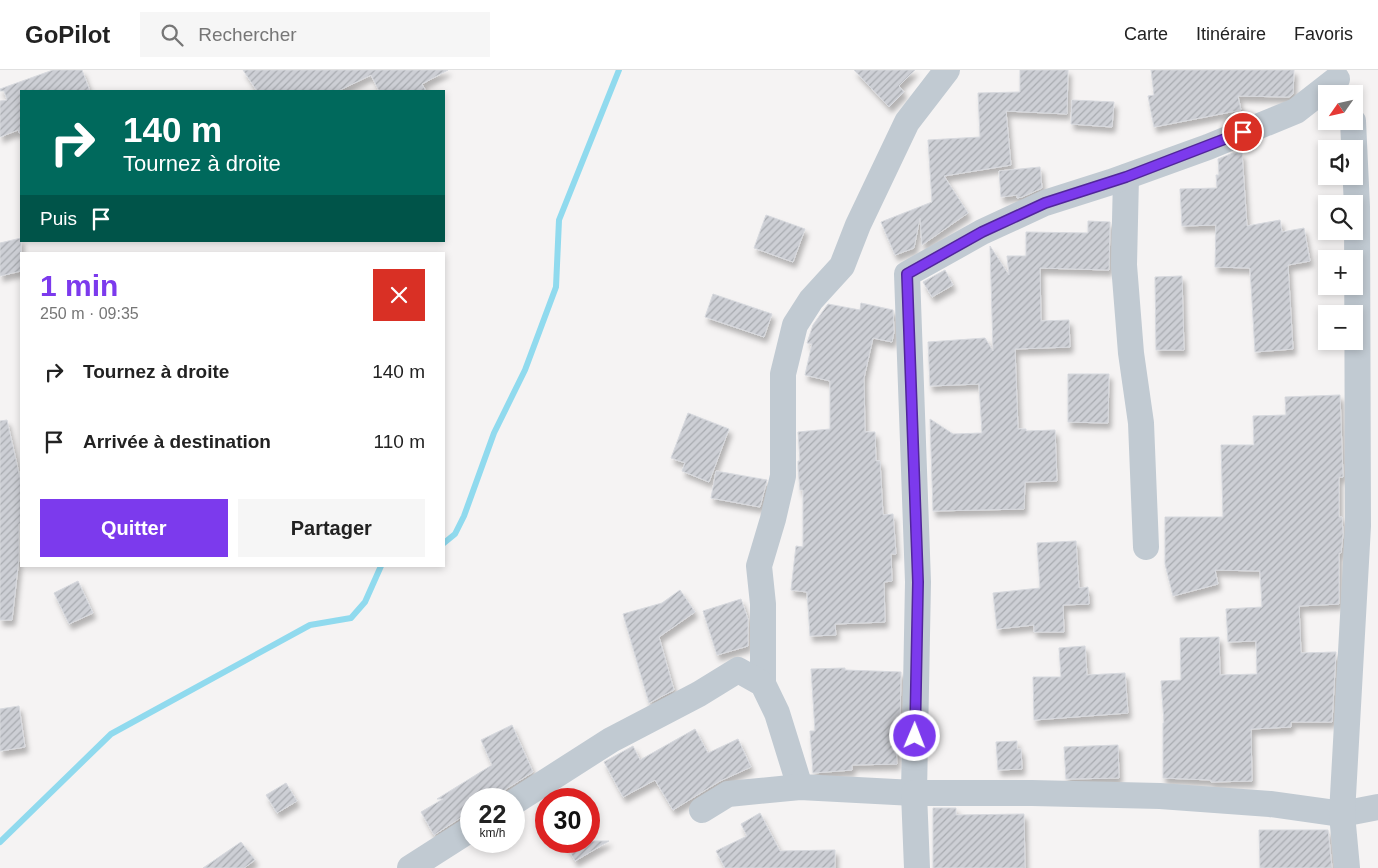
<!DOCTYPE html>
<html lang="fr">
<head>
<meta charset="utf-8">
<style>
  body { margin:0; font-family:Helvetica,sans-serif; background:#f6f6f6; color:#222; height:100vh; display:flex; flex-direction:column; font-size:19px; white-space:nowrap }
  * { box-sizing:border-box; margin:0 }
  p { font-size:16px; color:#767676 }
  .icon { flex:none; width:28px; height:28px; fill:none; stroke:currentColor; stroke-width:2; stroke-linecap:round; stroke-linejoin:round }
  .map { position:relative; flex:1; overflow:hidden }
  .sheet { position:absolute; left:20px; top:182px; width:425px; height:315px; display:flex; flex-direction:column; background:#fff; border-radius:0px; box-shadow:0 2px 8px #0003 }
  .sheet>* { flex:none }
  .top-card { position:absolute; left:20px; top:20px; width:425px; height:152px; border-radius:0px; box-shadow:0 2px 8px #0003; background:#00695c; color:#fff; overflow:hidden }
  .needle { width:32px; rotate:236deg }
  .buttons { position:absolute; left:1318px; top:15px; display:grid; gap:10px }
  .buttons a { display:grid; place-items:center; width:45px; height:45px; border-radius:0px; background:#fff; box-shadow:0 2px 8px #0003; font-size:25px }
  .speed { position:absolute; left:460px; top:718px; display:flex; gap:10px; font-size:25px; font-weight:700; text-align:center }
  .speed>* { display:grid; place-content:center; width:65px; height:65px; border-radius:50%; background:#fff; box-shadow:0 2px 8px #0003; line-height:1 }
  .speed small { font-size:12px; font-weight:400 }
  .speed .limit { border:8px solid #d22; background:#fff; color:#111 }
  .pin { position:absolute; display:grid; place-items:center; width:42px; height:42px; color:#fff; margin:-21px; border:2px solid #fff; border-radius:50%; box-shadow:0 1px 5px #0007 }
  .me { position:absolute; width:55px; margin:-28px; rotate:1deg; stroke-linejoin:round; filter:drop-shadow(0 0 4px #0008) }
  .turn { display:flex; align-items:center; gap:18px; height:105px; padding:0 20px; font-size:22px }
  .turn .icon { width:65px; height:65px; stroke-width:2.5 }
  .turn b { display:block; font-size:35px; line-height:42px }
  .then { display:flex; align-items:center; height:48px; padding:0 20px; background:#0003; gap:10px; font-size:19px }
  .round { display:grid; place-items:center; flex:none; width:52px; height:52px; border-radius:0px; background:#f6f6f6 }
  .headline { display:flex; align-items:center; justify-content:space-between; height:85px; padding:0 20px }
  h1 { font-size:30px; font-weight:700; line-height:38px; color:#7c3aed }
  .action { display:flex; gap:10px; margin-top:auto; padding:10px 20px }
  .action a { flex:1; height:58px; border-radius:0px; background:#7c3aed; color:#fff; font-size:20px; font-weight:700; line-height:58px; text-align:center }
  .action a+a { background:#f6f6f6; color:#222 }
  ul { padding:0; list-style:none }
  li { display:flex; align-items:center; gap:15px; height:70px; padding:0 20px }
  li div { flex:1 }
  li b { display:block; font-size:19px }
  li em { font-style:normal }
  header { display:flex; align-items:center; gap:30px; box-sizing:border-box; height:70px; padding:0 25px; background:#fff; border-bottom:1px solid #e0e0e0 }
  header strong { font-size:24px }
  nav { display:flex; gap:28px; margin-inline-start:auto; font-size:18px }
  .search { width:350px; height:45px; background:#f6f6f6; display:flex; align-items:center; gap:12px; box-sizing:border-box; padding:0 18px; border-radius:0px; color:#767676; font-size:19px }
  .map>svg:first-child { display:block }
  .lines { fill:none; stroke-linecap:round; stroke-linejoin:round }
  .stream { stroke:#90daee; stroke-width:6 }
  .building { fill:url(#building-hatch); stroke:#d7d9de; filter:url(#shadow) }
  .minor { stroke:#c1cad2; stroke-width:26 }
  .route-casing { stroke:#51269a; stroke-width:12 }
  .route { stroke:#7c3aed; stroke-width:9 }
</style>
</head>
<body>
<header>
<strong>GoPilot</strong>
<div class="search"><svg class="icon" aria-label="search" viewBox="0 0 24 24"><circle cx="10" cy="10" r="6"/><path d="M15 15l6 6"/></svg>Rechercher</div>
<nav><a>Carte</a><a>Itinéraire</a><a>Favoris</a></nav>
</header>
<div class="map">
<svg width="1378" height="798" viewBox="0 0 1378 798">
  <defs>
    <pattern id="building-hatch" width="6" height="6" patternUnits="userSpaceOnUse" patternTransform="scale(1.25)"><rect width="6" height="6" fill="#cdcfd5"/><path d="M-1 1l2-2M0 6l6-6M5 7l2-2" fill="none" stroke="#a8abb0"/></pattern>
    <filter id="shadow"><feDropShadow dx="3" dy="5.5" stdDeviation="2.5" flood-color="#0004"/></filter>
  </defs>
  <rect width="100%" height="100%" fill="#f5f3f3"/>
  <g class="lines">
    <g class="stream">
      <polyline points="444,473 455,464 464,446 494,363 525,300 556,217 559,150 619,0"/>
      <polyline points="0,772 111,664 310,555 351,548 365,532 381,496"/>
    </g>
  </g>
  <g class="building">
    <polygon points="53,0 82,0 90,21 21,21 21,62 19,63 18,60 0,67 0,31 7,30 4,21 0,21 0,19"/>
    <polygon points="243,0 448,0 422,14 426,21 379,21 371,5 338,21 257,21"/>
    <polygon points="854,0 915,0 899,16 904,22 889,37"/>
    <polygon points="1020,0 1068,0 1067,44 1006,41 1011,95 944,106 968,143 922,175 920,148 914,178 895,185 881,152 932,132 928,70 980,67 978,23 1020,22"/>
    <polygon points="1151,0 1294,0 1293,24 1289,27 1238,26 1241,40 1154,57 1148,26 1154,25"/>
    <polygon points="1072,30 1114,32 1112,57 1071,54"/>
    <polygon points="1233,83 1242,83 1247,156 1280,150 1282,162 1304,158 1310,191 1288,195 1293,279 1255,282 1250,198 1215,197 1216,155 1182,156 1180,119 1217,118 1216,105 1219,105 1218,89"/>
    <polygon points="1040,97 1042,118 1022,127 1017,128 1017,125 1001,127 999,101"/>
    <polygon points="766,145 805,159 793,192 754,178"/>
    <polygon points="1088,151 1110,152 1109,200 1040,198 1041,251 1069,250 1070,277 1015,279 1018,359 1026,359 1026,361 1055,360 1057,411 1025,412 1024,439 933,441 930,349 953,364 982,363 979,314 930,316 928,272 985,268 993,281 990,176 1009,205 1007,186 1026,186 1026,162 1088,163"/>
    <polygon points="21,168 21,201 0,206 0,173"/>
    <polygon points="945,200 953,215 932,227 923,212"/>
    <polygon points="1182,206 1184,280 1156,280 1155,207"/>
    <polygon points="713,224 772,244 764,267 705,247"/>
    <polygon points="861,233 893,240 894,262 892,272 873,268 864,308 865,362 875,362 876,391 880,391 883,445 893,444 896,484 891,484 892,511 884,512 885,552 835,554 836,565 810,566 807,522 791,520 796,476 803,477 803,420 800,420 798,398 798,391 800,391 798,362 830,359 830,311 805,305 812,274 807,273 813,255 828,234 860,240"/>
    <polygon points="1068,304 1109,304 1108,353 1068,352"/>
    <polygon points="1340,325 1343,407 1339,407 1339,447 1342,447 1343,464 1341,483 1339,483 1339,534 1299,536 1301,583 1336,582 1332,652 1291,652 1291,657 1251,659 1252,711 1211,712 1211,710 1163,708 1163,653 1164,653 1161,611 1181,610 1180,568 1219,567 1220,605 1257,604 1256,571 1228,572 1226,539 1262,537 1260,501 1215,500 1218,514 1173,526 1165,494 1165,447 1223,447 1221,375 1254,375 1253,346 1286,345 1285,327"/>
    <polygon points="688,343 729,359 709,412 682,401 685,393 671,388"/>
    <polygon points="7,350 21,412 21,454 19,454 19,488 12,550 0,550 0,351"/>
    <polygon points="716,401 767,410 760,437 711,428"/>
    <polygon points="1076,471 1079,518 1088,517 1089,534 1063,535 1064,562 1034,562 1034,555 997,559 993,523 1040,518 1037,473"/>
    <polygon points="78,511 93,543 69,554 54,523"/>
    <polygon points="680,520 695,542 659,567 674,620 649,633 623,544 662,533"/>
    <polygon points="741,529 748,549 748,576 717,585 703,541"/>
    <polygon points="1085,576 1087,605 1125,603 1128,643 1034,650 1033,607 1061,607 1059,578"/>
    <polygon points="845,598 845,600 901,602 900,651 895,651 897,694 852,695 852,700 813,703 810,661 815,661 811,599"/>
    <polygon points="19,636 25,677 0,681 0,639"/>
    <polygon points="512,655 533,702 506,719 501,725 500,729 471,729 471,744 463,746 434,765 421,742 443,729 437,729 492,695 481,670"/>
    <polygon points="695,659 708,683 738,669 751,697 720,711 673,740 655,710 623,727 604,692 633,676 640,690"/>
    <polygon points="1017,671 1017,679 1021,679 1022,699 998,700 996,672"/>
    <polygon points="1118,675 1119,708 1066,709 1064,677"/>
    <polygon points="286,713 297,731 277,743 266,725"/>
    <polygon points="933,738 956,738 956,745 1024,744 1025,798 933,798"/>
    <polygon points="760,743 780,781 835,780 835,798 725,798 716,781 747,766 741,754"/>
    <polygon points="1259,760 1328,760 1332,798 1260,798"/>
    <polygon points="564,771 609,771 575,791"/>
    <polygon points="241,772 255,790 244,798 203,798"/>
  </g>
  <g class="lines">
    <g class="minor">
      <polyline points="1126,107 1124,195 1131,283 1141,353 1146,477"/>
      <polyline points="763,614 763,534 759,496 773,449 783,406 783,304 795,255 811,230 842,196 858,155 907,52 947,0"/>
      <polyline points="514,732 611,670 699,624 738,600 763,614 777,643 800,717"/>
      <polyline points="702,740 728,724 800,717 914,723 918,512 907,204 982,162 1045,133 1111,112 1208,77 1296,41 1337,9"/>
      <polyline points="410,798 471,759"/>
      <polyline points="917,798 914,723 1032,723 1160,726 1270,734 1342,744 1378,737"/>
      <polyline points="1347,798 1342,744 1358,456 1357,137 1353,51"/>
    </g>
  </g>
  <g class="lines">
    <defs>
      <polyline id="route" points="915,666 918,512 907,204 982,162 1045,133 1126,107 1243,62"/>
    </defs>
    <use href="#route" class="route-casing"/>
    <use href="#route" class="route"/>
  </g>
</svg>
<div class="buttons">
<a><svg class="needle" viewBox="-14 -14 28 28"><path d="M0-13l5 13h-10z" fill="#e53935"/><path d="M0 13l5-13h-10z" fill="#767676"/></svg></a>
<a><svg class="icon" aria-label="sound" viewBox="0 0 24 24"><path d="M4 9h4l5-4v14l-5-4H4zM17 9q2 3 0 6"/></svg></a>
<a><svg class="icon" aria-label="search" viewBox="0 0 24 24"><circle cx="10" cy="10" r="6"/><path d="M15 15l6 6"/></svg></a>
<a>+</a>
<a>−</a>
</div>
<div class="speed"><div>22<small>km/h</small></div><div class="limit">30</div></div>
<div class="pin" style="left:1243px;top:62px;background:#d93025"><svg class="icon" aria-label="arrive" viewBox="0 0 24 24"><path d="M6 21V4h12l-3 4 3 4H6"/></svg></div>
<svg class="me" style="left:915px;top:666px" viewBox="-20 -20 40 40"><circle r="17" fill="#7c3aed" stroke="#fff" stroke-width="3"/><path d="M0-11L8 9 0 5-8 9z" fill="#fff"/></svg>
<div class="top-card">
<div class="turn"><svg class="icon" aria-label="right" viewBox="0 0 24 24"><path d="M7 20v-9h11M14 6l5 5-5 5"/></svg><div><b>140 m</b>Tournez à droite</div></div>
<div class="then">Puis<svg class="icon" aria-label="arrive" viewBox="0 0 24 24"><path d="M6 21V4h12l-3 4 3 4H6"/></svg></div>
</div>
<section class="sheet">
<div class="headline"><div><h1>1 min</h1><p>250 m · 09:35</p></div><a class="round" style="background:#d93025;color:#fff"><svg class="icon" aria-label="close" viewBox="0 0 24 24"><path d="M6 6l12 12M18 6L6 18"/></svg></a></div>
<ul>
<li><svg class="icon" aria-label="right" viewBox="0 0 24 24"><path d="M7 20v-9h11M14 6l5 5-5 5"/></svg><div><b>Tournez à droite</b></div><em>140 m</em></li>
<li><svg class="icon" aria-label="arrive" viewBox="0 0 24 24"><path d="M6 21V4h12l-3 4 3 4H6"/></svg><div><b>Arrivée à destination</b></div><em>110 m</em></li>
</ul>
<div class="action"><a>Quitter</a><a>Partager</a></div>
</section>
</div>
</body>
</html>
